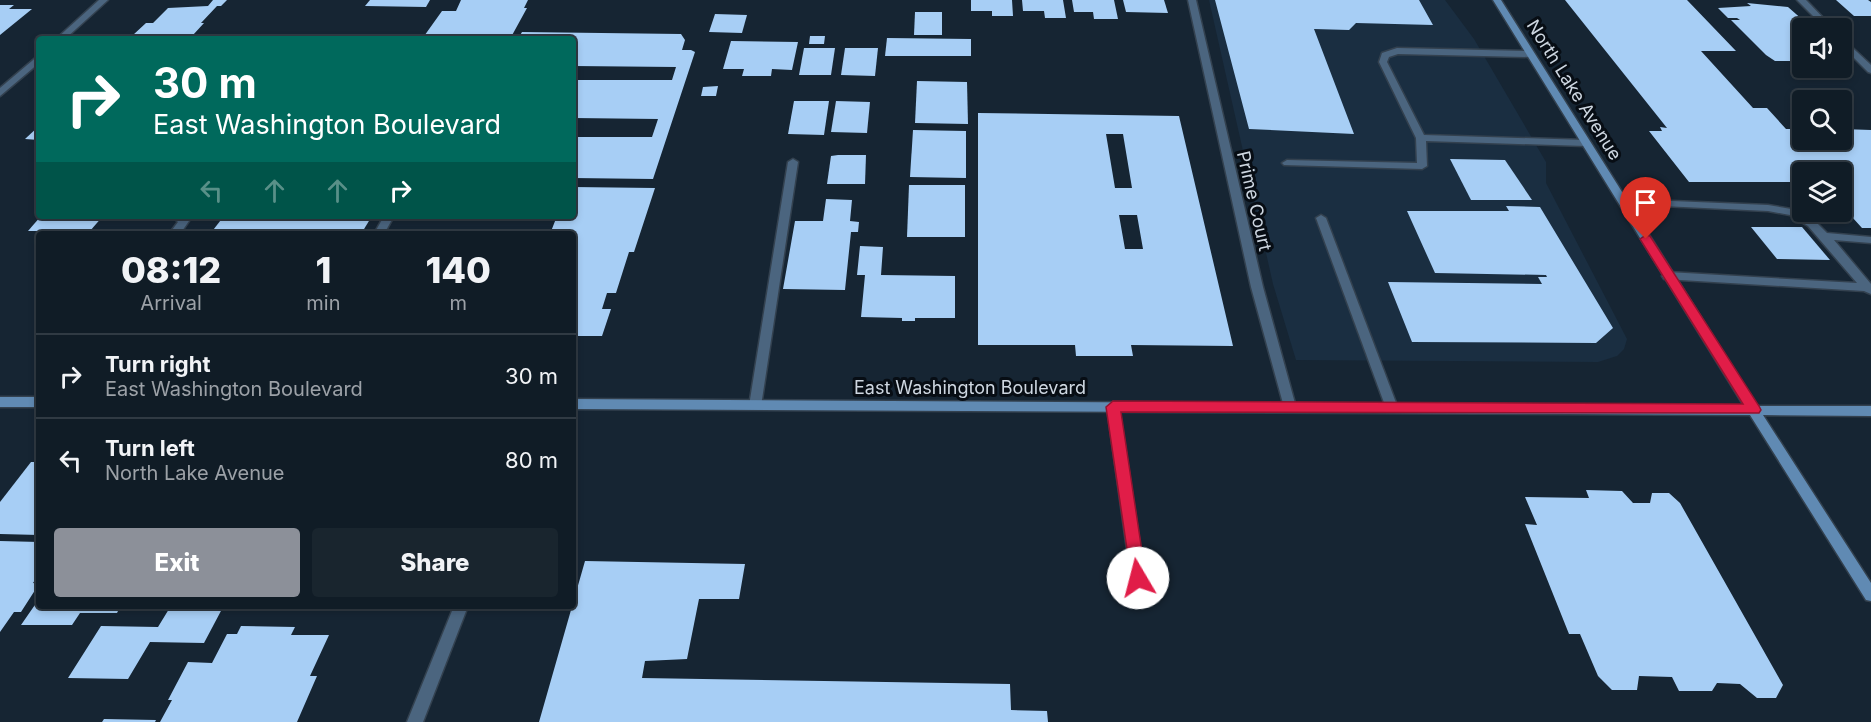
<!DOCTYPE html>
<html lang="en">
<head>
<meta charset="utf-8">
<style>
  body { margin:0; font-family:Inter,sans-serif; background:#19252e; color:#f1f3f6; height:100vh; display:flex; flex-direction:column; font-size:22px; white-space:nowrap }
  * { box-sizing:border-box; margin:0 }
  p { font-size:20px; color:#9ca1a7 }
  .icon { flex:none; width:33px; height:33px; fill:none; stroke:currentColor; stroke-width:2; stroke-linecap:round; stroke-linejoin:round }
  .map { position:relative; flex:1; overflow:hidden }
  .sheet { position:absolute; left:36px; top:231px; width:540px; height:378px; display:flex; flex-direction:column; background:#101c26; border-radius:6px; box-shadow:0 3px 9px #0003,0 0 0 2px #303a43 }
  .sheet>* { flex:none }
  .top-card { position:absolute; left:36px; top:36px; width:540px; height:183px; border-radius:6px; box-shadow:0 3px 9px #0003,0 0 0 2px #303a43; background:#00695c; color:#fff; overflow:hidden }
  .controls { position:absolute; left:1792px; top:18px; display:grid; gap:12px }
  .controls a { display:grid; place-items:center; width:60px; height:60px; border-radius:6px; background:#101c26; box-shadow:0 3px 9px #0003,0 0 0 2px #303a43; font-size:30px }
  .pin { position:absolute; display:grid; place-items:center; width:51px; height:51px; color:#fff; margin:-62px -26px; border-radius:50% 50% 50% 0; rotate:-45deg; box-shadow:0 0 6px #0007 }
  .pin .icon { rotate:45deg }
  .me { position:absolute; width:66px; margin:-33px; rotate:352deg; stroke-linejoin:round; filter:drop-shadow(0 0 4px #0008) }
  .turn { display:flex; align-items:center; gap:21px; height:126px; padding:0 18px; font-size:27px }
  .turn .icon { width:78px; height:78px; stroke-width:2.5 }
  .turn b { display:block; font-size:42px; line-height:51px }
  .lanes { display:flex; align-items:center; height:57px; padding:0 18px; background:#0003; justify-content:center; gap:30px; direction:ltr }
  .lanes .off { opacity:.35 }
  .eta { display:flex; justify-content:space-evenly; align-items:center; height:102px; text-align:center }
  .eta b { font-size:36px; font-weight:800; line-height:42px }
  .action { display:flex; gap:12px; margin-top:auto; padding:12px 18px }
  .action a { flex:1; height:69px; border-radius:6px; background:#8c9099; color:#fff; font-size:24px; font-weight:800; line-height:69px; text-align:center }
  .action a+a { background:#19252e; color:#f1f3f6 }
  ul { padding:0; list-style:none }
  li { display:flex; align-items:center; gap:18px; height:84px; padding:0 18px; border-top:2px solid #303a43 }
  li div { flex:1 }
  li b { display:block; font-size:22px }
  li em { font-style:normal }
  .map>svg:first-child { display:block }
  .built { fill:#1a2e41 }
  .building { fill:#a7cef5; fill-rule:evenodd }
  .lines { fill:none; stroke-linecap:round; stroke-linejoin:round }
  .service-casing { stroke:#33414f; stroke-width:3 }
  .minor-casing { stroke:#33414f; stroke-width:3 }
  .secondary-casing { stroke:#33414f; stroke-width:3 }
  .service { fill:#4b657f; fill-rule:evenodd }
  .minor { fill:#4b657f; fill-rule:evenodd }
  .secondary { fill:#608ab3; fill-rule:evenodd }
  .route { fill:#e11d48; stroke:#92132f; stroke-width:1.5 }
  .labels { text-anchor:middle; stroke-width:6; stroke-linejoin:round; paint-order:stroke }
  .street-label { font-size:18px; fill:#ced7e1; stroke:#070d14 }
</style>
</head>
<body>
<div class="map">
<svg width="1871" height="722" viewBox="0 0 1871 722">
  <rect width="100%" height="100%" fill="#162533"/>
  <polygon class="built" points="1209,0 1445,0 1474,39 1546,162 1546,183 1627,339 1624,349 1617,356 1598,362 1296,360 1273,284"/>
  <g class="building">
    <polygon points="213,0 227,0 221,6 217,6 201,23 204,23 193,35 133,35 146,23 153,23 168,8 208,6"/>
    <polygon points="370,0 430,0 426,7 365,6"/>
    <polygon points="461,0 528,0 524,8 527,8 510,39 422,39 442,11 456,11"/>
    <polygon points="971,0 1012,0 1013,16 992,16 992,11 971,11"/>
    <polygon points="1022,0 1063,0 1066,18 1045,18 1044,11 1023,11"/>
    <polygon points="1072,0 1114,0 1118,19 1094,19 1093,12 1074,12"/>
    <polygon points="1123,0 1164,0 1168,13 1126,12"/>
    <polygon points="1215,0 1419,0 1433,25 1356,23 1349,30 1314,29 1354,134 1249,129"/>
    <polygon points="1565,0 1687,0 1736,51 1701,51 1753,108 1767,108 1786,129 1803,129 1803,140 1842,140 1842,129 1871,130 1871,228 1862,228 1842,206 1842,172 1803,172 1803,182 1689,182 1649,131 1662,131 1660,127 1667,128"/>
    <polygon points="1836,0 1868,0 1871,2 1871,16 1854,16"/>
    <polygon points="1747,3 1788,7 1812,28 1803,28 1803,61 1775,61 1766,55 1731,20 1740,20 1737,18 1728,18 1718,8 1751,6"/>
    <polygon points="0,5 14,5 9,9 32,9 0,35"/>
    <polygon points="915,12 942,12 942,35 914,35"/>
    <polygon points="715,14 747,15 742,33 709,32"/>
    <polygon points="522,32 681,34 685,40 682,50 691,50 695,52 653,179 573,178 573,137 652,137 658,119 573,118 573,80 672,80 676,67 573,66 573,39 518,39"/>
    <polygon points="810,36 825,36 824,44 809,44"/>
    <polygon points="887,38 971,39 971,56 885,56"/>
    <polygon points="731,41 798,42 792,70 772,69 771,76 742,76 744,69 723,69"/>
    <polygon points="804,48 835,48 831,75 799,75"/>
    <polygon points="845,48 878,48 875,76 841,75"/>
    <polygon points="917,81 967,82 968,124 915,123"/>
    <polygon points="718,86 716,96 701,96 703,87"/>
    <polygon points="794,101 829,101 824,135 788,134"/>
    <polygon points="836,101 870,102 867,133 831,132"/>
    <path d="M978 113 1179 116 1233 346 1131 345 1133 356H1076L1075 345H978ZM1106 134H1123L1132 188H1115ZM1119 215H1137L1143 249H1125Z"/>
    <polygon points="39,126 39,140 25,139"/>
    <polygon points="913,130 966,131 966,178 910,177"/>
    <polygon points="838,155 866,155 865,184 827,184 831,156"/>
    <polygon points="1450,159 1505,160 1532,200 1471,200"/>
    <polygon points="909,185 965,185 965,237 907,237"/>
    <polygon points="573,187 655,188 634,252 629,252 616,293 607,293 602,309 611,309 602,336 573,336 573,234 550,234 557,216 573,216"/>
    <polygon points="826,199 852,200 850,221 859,222 858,232 851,232 845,290 783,289 795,221 823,221"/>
    <polygon points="1506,206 1540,207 1613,328 1596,343 1412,342 1388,282 1542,284 1538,277 1547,277 1546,275 1435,273 1407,211 1509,211"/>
    <polygon points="41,216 103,216 90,231 28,231"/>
    <polygon points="224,216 372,216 361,234 210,234"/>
    <polygon points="1751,227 1802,227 1830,260 1777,259"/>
    <polygon points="860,246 883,247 881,275 955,276 955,318 915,318 915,321 902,321 902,318 861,317 865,275 857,275"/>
    <polygon points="31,462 39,462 39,535 0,534 0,502"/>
    <polygon points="1586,490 1622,491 1633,503 1650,503 1652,493 1669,493 1680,503 1783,685 1776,698 1757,698 1740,684 1717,683 1712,691 1679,691 1672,677 1639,676 1637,690 1612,690 1598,676 1580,634 1569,634 1525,524 1537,525 1525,497 1589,498"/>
    <polygon points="0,541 39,542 39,574 33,583 39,584 21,612 14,612 0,632"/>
    <polygon points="585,561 745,564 739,599 699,599 687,659 645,661 642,678 1010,684 1011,710 1047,711 1048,722 539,722"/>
    <polygon points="39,599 39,606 136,606 134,609 119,609 117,613 80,613 72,625 21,625"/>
    <polygon points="169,609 222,609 204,643 150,642 128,679 68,678 101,626 158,627"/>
    <polygon points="241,626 295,627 291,635 329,635 310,676 317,676 297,722 160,722 172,700 168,700 188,662 212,663 227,634 237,634"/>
    <polygon points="104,719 156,720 155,722 102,722"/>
  </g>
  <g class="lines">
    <defs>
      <g id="service">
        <polygon points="1797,0 1806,0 1833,28 1825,28"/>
        <polygon points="1842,38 1871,65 1871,73 1868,72 1842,46"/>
        <polygon points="1397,48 1530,51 1534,54 1530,57 1398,54 1389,57 1387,62 1424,135 1586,140 1591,143 1586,146 1426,141 1427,166 1422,169 1284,165 1282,163 1287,160 1417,163 1416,138 1379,62 1382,53"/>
        <polygon points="1624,199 1768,205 1797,210 1816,222 1827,233 1871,237 1871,243 1834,240 1871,284 1871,294 1864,291 1664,279 1662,276 1668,272 1857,283 1808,226 1790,215 1768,211 1620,204 1619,202"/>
        <polygon points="1321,215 1326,218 1398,408 1396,411 1388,411 1386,408 1316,218"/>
        <polygon points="172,216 184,216 189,221 180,234 169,234 178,222"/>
        <polygon points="384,216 394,216 384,234 374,234"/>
        <polygon points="1113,402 1117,404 1119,407 1145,578 1143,582 1138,584 1133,582 1131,578 1107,407 1109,404"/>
      </g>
      <g id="minor">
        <polygon points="99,0 108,0 65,39 56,39"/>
        <polygon points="1188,0 1196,0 1263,287 1296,407 1294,410 1286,410 1284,407 1251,287"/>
        <polygon points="39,55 39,63 0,96 0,88"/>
        <polygon points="793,159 798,162 761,406 759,409 751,409 749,406 788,162"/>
        <polygon points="454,606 468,606 423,722 407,722"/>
      </g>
      <g id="secondary">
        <polygon points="1493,0 1501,0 1757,406 1871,406 1871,416 1763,415 1871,583 1871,601 1866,600 1750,415 573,409 573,399 1744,406"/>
        <rect x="0" y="397" width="39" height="10"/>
      </g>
    </defs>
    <use href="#service" class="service-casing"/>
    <use href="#minor" class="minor-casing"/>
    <use href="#secondary" class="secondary-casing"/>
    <use href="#service" class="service"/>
    <use href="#minor" class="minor"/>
    <use href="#secondary" class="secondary"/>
  </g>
  <polygon class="route" points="1646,235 1650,236 1759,406 1761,410 1759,413 1121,412 1146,578 1144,583 1138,585 1132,583 1106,407 1113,401 1743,404 1640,239"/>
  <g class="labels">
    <g class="street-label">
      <text transform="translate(1574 90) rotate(58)" y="6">North Lake Avenue</text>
      <text transform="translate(1254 201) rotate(77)" y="6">Prime Court</text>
      <text x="970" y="394">East Washington Boulevard</text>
    </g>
  </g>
</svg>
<div class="controls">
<a><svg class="icon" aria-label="sound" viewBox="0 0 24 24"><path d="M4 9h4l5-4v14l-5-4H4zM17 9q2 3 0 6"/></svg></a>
<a><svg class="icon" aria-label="search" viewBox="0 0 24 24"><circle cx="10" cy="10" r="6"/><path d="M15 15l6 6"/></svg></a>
<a><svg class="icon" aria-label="layers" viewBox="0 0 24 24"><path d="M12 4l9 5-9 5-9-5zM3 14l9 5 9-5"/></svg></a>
</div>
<div class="pin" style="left:1646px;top:239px;background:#d93025"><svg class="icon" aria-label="arrive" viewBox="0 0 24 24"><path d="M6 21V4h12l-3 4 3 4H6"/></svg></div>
<svg class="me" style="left:1138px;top:578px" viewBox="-20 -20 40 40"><circle r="19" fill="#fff"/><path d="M0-13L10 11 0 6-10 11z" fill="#e11d48"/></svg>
<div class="top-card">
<div class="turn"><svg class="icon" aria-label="right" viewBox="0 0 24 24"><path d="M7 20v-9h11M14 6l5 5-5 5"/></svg><div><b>30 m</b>East Washington Boulevard</div></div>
<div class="lanes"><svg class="icon off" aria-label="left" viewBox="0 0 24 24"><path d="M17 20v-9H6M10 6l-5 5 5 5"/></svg><svg class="icon off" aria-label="ahead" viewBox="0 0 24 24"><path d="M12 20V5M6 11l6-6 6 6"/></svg><svg class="icon off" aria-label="ahead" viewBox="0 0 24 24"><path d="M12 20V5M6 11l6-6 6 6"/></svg><svg class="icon" aria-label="right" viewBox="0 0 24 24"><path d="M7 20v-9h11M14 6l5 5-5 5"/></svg></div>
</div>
<section class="sheet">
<div class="eta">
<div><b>08:12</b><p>Arrival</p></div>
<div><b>1</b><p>min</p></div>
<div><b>140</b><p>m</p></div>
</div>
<ul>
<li><svg class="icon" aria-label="right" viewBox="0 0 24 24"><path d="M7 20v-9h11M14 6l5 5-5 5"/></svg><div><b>Turn right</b><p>East Washington Boulevard</p></div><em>30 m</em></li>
<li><svg class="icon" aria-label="left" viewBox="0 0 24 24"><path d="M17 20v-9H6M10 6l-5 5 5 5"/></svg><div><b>Turn left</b><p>North Lake Avenue</p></div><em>80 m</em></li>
</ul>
<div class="action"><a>Exit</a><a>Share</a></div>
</section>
</div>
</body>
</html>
